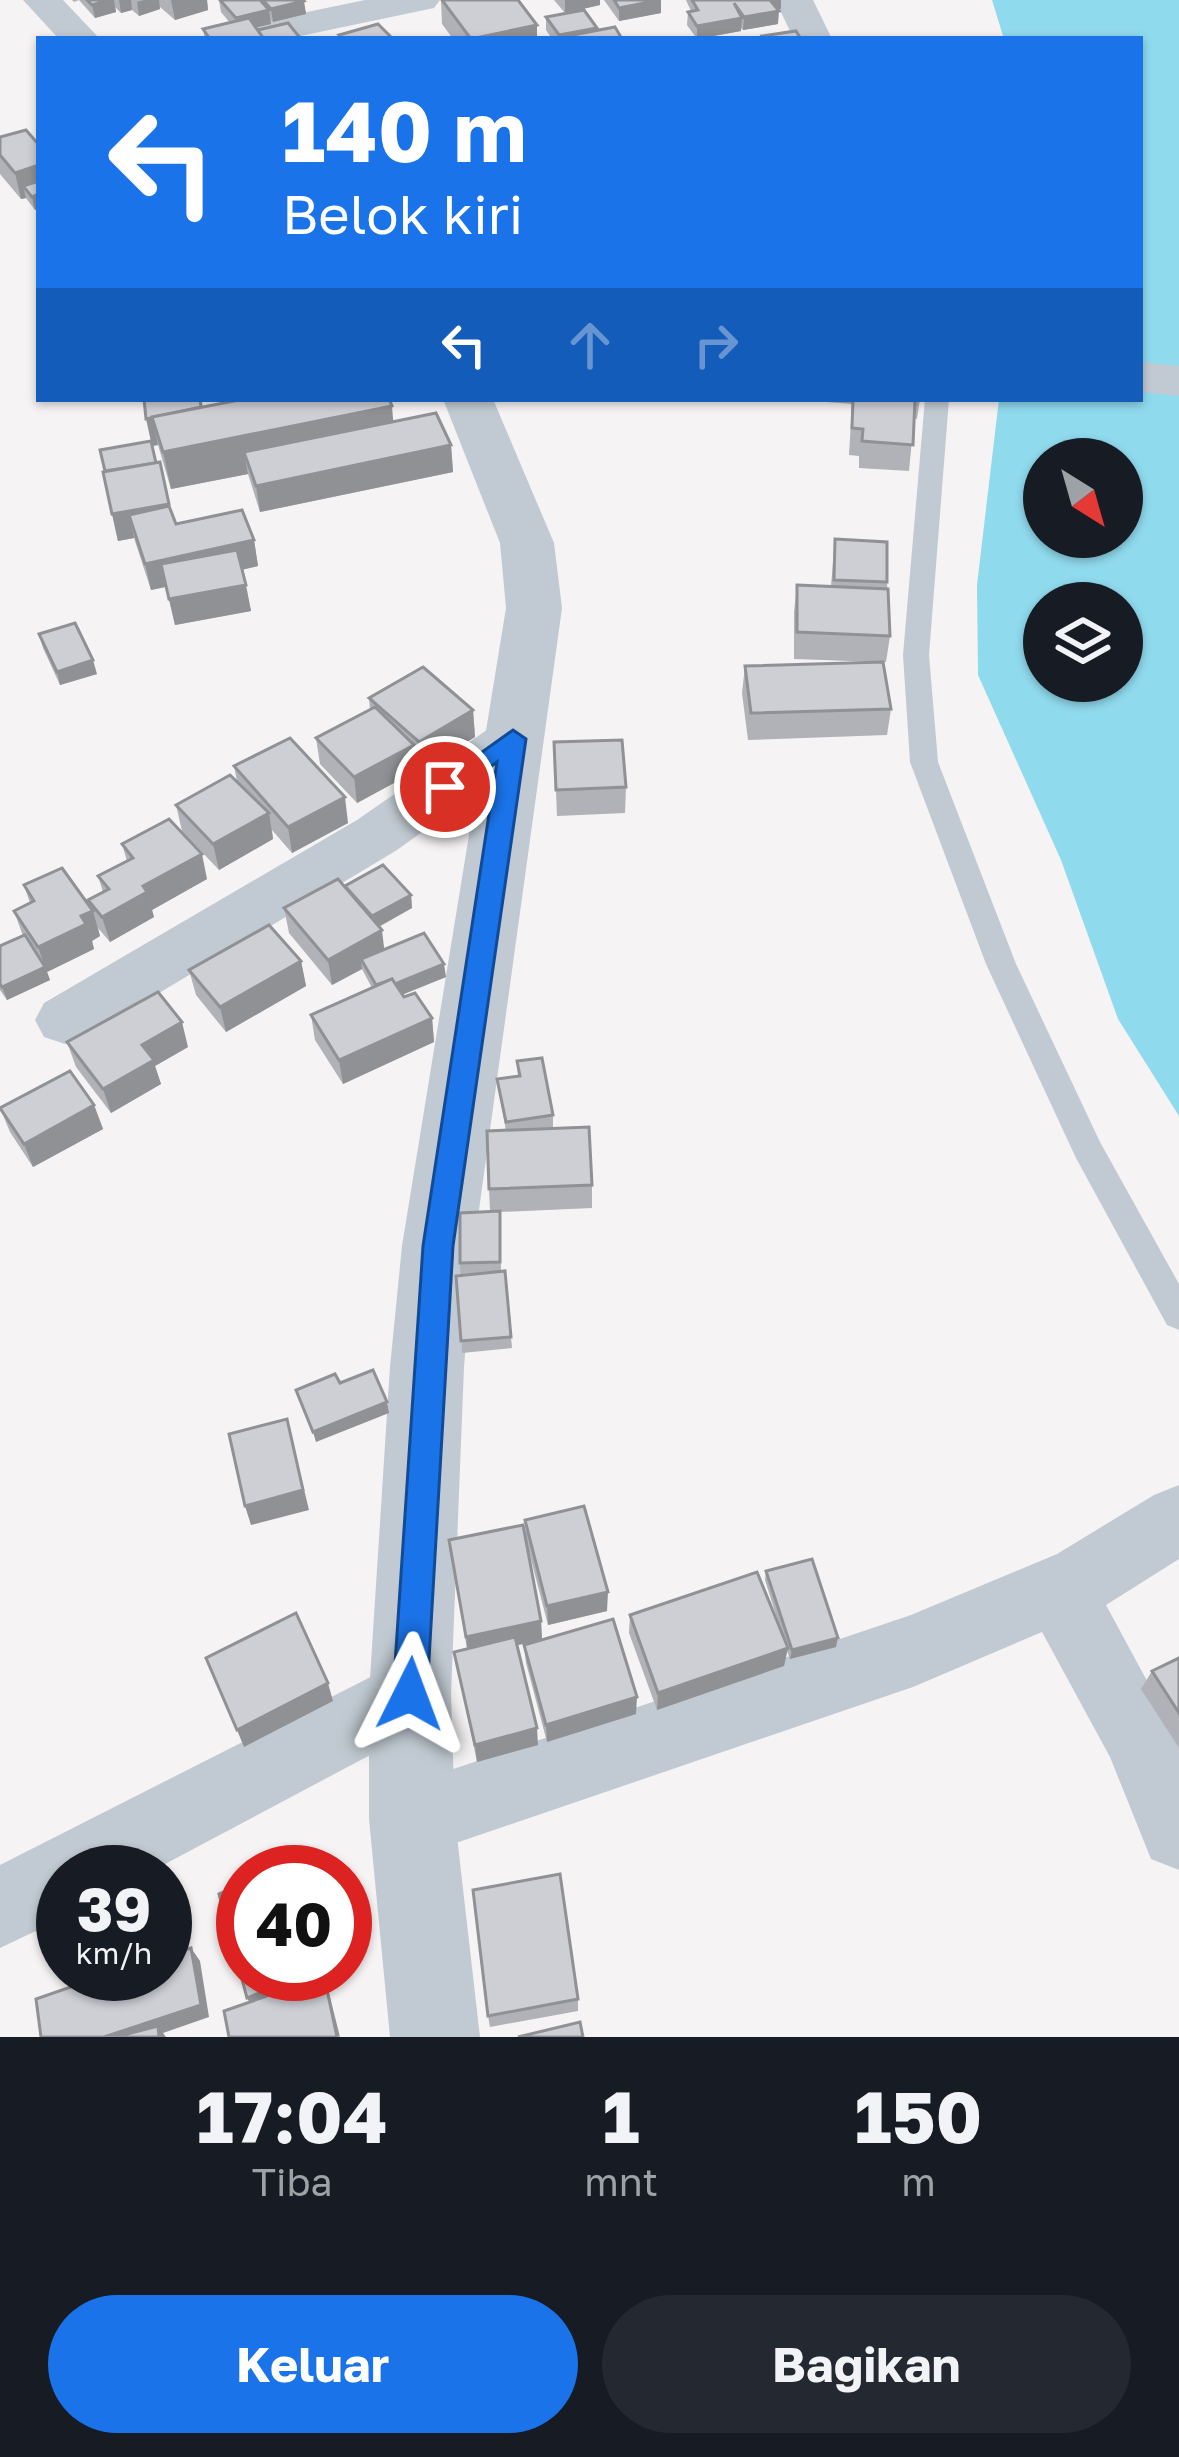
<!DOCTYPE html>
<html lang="id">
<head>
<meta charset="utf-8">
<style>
  body { margin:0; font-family:"Golos Text",sans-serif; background:#242831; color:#f1f3f6; height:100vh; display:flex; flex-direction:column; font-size:45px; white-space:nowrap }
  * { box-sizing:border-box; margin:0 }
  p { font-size:39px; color:#9ea1a6 }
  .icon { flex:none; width:66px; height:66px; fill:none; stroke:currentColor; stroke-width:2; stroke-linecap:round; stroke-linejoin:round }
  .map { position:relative; height:2037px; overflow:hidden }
  .sheet { display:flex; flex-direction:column; background:#171b24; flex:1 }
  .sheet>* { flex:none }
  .top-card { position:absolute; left:36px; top:36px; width:1107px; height:366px; border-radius:0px; box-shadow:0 3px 9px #0004; background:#1a73e8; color:#fff; overflow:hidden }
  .needle { width:78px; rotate:143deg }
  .buttons { position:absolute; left:1023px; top:438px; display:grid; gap:24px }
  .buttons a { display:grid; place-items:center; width:120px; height:120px; border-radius:50%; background:#171b24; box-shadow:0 3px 9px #0004; font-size:60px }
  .speed { position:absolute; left:36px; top:1845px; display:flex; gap:24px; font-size:60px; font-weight:700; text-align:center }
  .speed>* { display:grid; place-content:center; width:156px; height:156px; border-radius:50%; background:#171b24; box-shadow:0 3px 9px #0004; line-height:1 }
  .speed small { font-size:30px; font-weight:400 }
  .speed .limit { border:18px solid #d22; background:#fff; color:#111 }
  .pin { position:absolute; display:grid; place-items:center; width:102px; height:102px; color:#fff; margin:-51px; border:6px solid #fff; border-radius:50%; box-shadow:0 3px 12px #0007 }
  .me { position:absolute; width:132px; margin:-66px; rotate:3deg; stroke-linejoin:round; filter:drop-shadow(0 0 9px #0008) }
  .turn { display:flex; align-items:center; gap:42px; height:252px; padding:0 48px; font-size:54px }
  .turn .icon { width:156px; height:156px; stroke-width:2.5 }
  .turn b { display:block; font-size:84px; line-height:102px }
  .lanes { display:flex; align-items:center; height:114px; padding:0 48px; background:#0003; justify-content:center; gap:60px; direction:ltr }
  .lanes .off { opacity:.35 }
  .eta { display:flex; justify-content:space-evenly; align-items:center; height:204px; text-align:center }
  .eta b { font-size:72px; font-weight:700; line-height:84px }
  .action { display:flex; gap:24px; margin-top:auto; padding:24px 48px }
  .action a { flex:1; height:138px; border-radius:72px; background:#1a73e8; color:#fff; font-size:48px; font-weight:700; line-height:138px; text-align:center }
  .action a+a { background:#242831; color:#f1f3f6 }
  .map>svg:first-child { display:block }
  .water { fill:#90daee; fill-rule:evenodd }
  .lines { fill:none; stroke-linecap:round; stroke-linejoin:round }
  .service { fill:#c1cad2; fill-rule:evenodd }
  .minor { fill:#c1cad2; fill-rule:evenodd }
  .tertiary { fill:#c1cad2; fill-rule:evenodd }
  .wall { fill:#b0b2b7 }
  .shaded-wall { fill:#909195 }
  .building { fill:#cdcfd5; stroke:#909195; stroke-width:3 }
  .route { fill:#1a73e8; stroke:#114b97; stroke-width:3 }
</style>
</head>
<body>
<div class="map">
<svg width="1179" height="2037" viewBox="0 0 1179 2037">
  <rect width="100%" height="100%" fill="#f5f3f3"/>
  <path class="water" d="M992 0H1179V1116L1118 1019 1061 860 978 675 977 585 999 399H1140V39H1004ZM1044 459H1122V537H1044ZM1044 603H1122V681H1044Z"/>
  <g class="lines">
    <polygon class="service" points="925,399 949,399 929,655 938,762 1016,964 1100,1142 1179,1284 1179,1330 1167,1325 1076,1158 986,964 910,762 903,655"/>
    <g class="minor">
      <polygon points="23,0 63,0 100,39 59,39"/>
      <polygon points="365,0 440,0 434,8 286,39 211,39 216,31"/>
      <polygon points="775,0 813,0 832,39 794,39"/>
      <polygon points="513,720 532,725 540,739 532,753 397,850 86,1037 65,1044 44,1037 35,1020 44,1003 357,820 494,725"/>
      <polygon points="1179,1485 1179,1559 1106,1605 1179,1740 1179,1870 1151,1859 1110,1757 1042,1632 913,1687 412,1858 385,1846 373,1819 385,1792 911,1615 1057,1554 1154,1495"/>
      <polygon points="410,1657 436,1668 447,1694 436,1720 150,1872 63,1872 63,1918 0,1948 0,1865"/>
    </g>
    <g class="tertiary">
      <polygon points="1140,362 1179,366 1179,396 1140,392"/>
      <polygon points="443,399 493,399 554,543 562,608 474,1246 464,1367 451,1694 455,1819 480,2037 390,2037 369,1819 369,1694 390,1367 402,1246 506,608 500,543"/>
    </g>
  </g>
  <g class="wall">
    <polygon points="72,0 207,0 208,10 175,20 160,7 160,9 139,16 132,10 121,13 115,7 116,12 95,18 79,0 74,2"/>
    <polygon points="219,0 303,0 306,14 273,22 270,19 271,24 255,27 258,30 301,39 205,39 203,29 230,23 221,12"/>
    <polygon points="441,0 518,0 537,25 537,39 453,39 442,24"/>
    <polygon points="554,0 600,0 600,5 565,13"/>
    <polygon points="604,0 661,0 661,13 619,21"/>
    <polygon points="686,0 781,0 781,9 777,9 778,24 743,30 741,28 741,31 697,39 687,25 688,12 691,11"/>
    <polygon points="546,17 597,28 597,31 622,39 552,39 546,30"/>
    <polygon points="0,137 35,140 35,210 26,198 21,199 0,174"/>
    <polygon points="144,399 201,399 203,407 393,421 451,445 453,472 260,512 248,474 171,489 158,445 152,446"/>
    <polygon points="788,399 920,399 917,419 914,418 909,471 859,468 859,456 849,455 852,404"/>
    <polygon points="103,472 171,511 176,524 254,540 258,566 242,570 251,611 175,625 166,587 151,590 134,538 118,541"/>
    <polygon points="835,539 887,582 890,636 886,662 883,662 891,709 887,735 748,740 742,693 745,666 879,662 794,659 794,612 797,585 831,586"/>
    <polygon points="39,634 97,674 60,685 43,648"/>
    <polygon points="369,698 473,710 475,737 422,769 415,763 416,771 357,803 320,764 316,738 370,710"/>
    <polygon points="554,742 626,787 625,813 557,816"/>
    <polygon points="234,766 348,823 292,853 272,830 273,839 219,870 182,831 176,805 237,781"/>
    <polygon points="122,844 207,879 152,910 154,917 110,942 98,928 100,936 92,941 94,949 47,972 50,980 7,1000 0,990 0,946 23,936 14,911 30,903 24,885 90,908 88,900 103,892 98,876 127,861"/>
    <polygon points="345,887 411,895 412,908 379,927 384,949 446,977 402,995 432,1018 434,1042 343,1084 315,1040 311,1015 372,988 362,969 332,985 289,933 284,908"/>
    <polygon points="301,961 306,986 226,1032 196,995 189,970"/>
    <polygon points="67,1042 188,1047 155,1066 161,1084 111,1113 76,1067"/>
    <polygon points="517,1061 553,1115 553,1128 592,1185 592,1208 500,1212 501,1272 505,1271 512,1348 462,1353 460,1263 490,1211 489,1189 506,1131 497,1079 518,1076"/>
    <polygon points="94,1105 103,1129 33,1167 10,1132 0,1108"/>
    <polygon points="525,1520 607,1611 548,1625 526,1540"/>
    <polygon points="449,1540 541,1621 542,1640 517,1645 538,1745 477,1762 454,1652 467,1649"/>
    <polygon points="766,1571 836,1647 790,1659 787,1651 784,1666 657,1710 629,1633 630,1615 781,1631 765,1580"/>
    <polygon points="524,1645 636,1714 547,1742 526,1663"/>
    <polygon points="1179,1658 1179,1748 1141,1689 1152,1671"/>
    <polygon points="578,1999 578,2011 490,2027 488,2016"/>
  </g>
  <g class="shaded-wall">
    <polygon points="109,0 114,0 116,12 95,18 92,5"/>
    <polygon points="119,0 131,0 132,10 121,13"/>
    <polygon points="144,0 159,0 160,9 139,16 137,2"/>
    <polygon points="171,0 207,0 208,10 175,20"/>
    <polygon points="565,0 600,0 600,5 565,13"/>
    <polygon points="661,0 661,13 619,21 619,8"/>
    <polygon points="768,0 781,0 781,9 768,11"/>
    <polygon points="304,1 306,14 273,22 271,9"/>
    <polygon points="269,10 271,24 238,32 236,18"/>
    <polygon points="779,11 778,24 743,30 744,17"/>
    <polygon points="742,18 741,31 697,39 697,26"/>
    <polygon points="537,25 537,39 471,39"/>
    <polygon points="39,165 39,193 23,186 26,198 21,199 15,173"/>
    <polygon points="39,194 39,209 35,210 32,197"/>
    <polygon points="392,406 395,444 244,452 248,474 171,489 163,452"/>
    <polygon points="146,419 153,419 158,445 152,446"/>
    <polygon points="451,445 453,472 260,512 256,486"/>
    <polygon points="169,504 175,531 129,515 134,538 118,541 112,514"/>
    <polygon points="254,540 258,566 151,590 145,564"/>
    <polygon points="246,585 251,611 175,625 169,599"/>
    <polygon points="93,660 97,674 60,685 57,672"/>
    <polygon points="473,710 475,737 422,769 419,742"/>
    <polygon points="414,745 416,771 357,803 354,777"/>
    <polygon points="345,797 348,823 292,853 288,827"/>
    <polygon points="269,813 273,839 219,870 213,844"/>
    <polygon points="202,854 207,879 152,910 154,917 110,942 102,917 143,886"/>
    <polygon points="411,895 412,908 374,929 372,916"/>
    <polygon points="93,911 100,936 92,941 94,949 47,972 50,980 7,1000 2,987 45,967 38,947 81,916"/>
    <polygon points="382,930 385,956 361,959 362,969 332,985 328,960"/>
    <polygon points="301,961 306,986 226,1032 220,1007"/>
    <polygon points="444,964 446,977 381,1003 380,990"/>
    <polygon points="432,1018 434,1042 343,1084 339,1060"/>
    <polygon points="182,1022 188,1047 155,1066 161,1084 111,1113 103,1089 142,1045"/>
    <polygon points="94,1105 103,1129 33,1167 24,1144"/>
    <polygon points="387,1402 389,1413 316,1442 313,1432"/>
    <polygon points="287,1419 309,1510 251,1525 245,1506"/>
    <polygon points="608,1592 607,1611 548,1625 547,1606"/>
    <polygon points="541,1621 542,1640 468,1655 466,1637"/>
    <polygon points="838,1638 836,1647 790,1659 792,1650"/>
    <polygon points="788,1648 784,1666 657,1710 658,1693"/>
    <polygon points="328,1683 333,1701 244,1747 237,1730"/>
    <polygon points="637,1697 636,1714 547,1742 546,1725"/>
    <polygon points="537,1728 538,1745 477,1762 475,1745"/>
    <polygon points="171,1931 180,1944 184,1966 175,1953"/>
    <polygon points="191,1948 200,1961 209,2017 163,2033 166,2037 104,2037"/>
    <polygon points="306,1974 343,1974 326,1981 340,2037 254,2010 247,1998"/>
  </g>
  <g class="building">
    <polygon points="87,0 109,0 92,5"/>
    <polygon points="220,0 260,0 269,10 236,18"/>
    <polygon points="263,0 303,0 304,1 271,9"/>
    <polygon points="442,0 518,0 537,25 471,39"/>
    <polygon points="614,0 660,0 619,8"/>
    <polygon points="692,0 770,0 779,11 744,17 734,3 742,18 697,26 688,12 698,10"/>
    <polygon points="584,10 597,28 559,35 546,17"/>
    <polygon points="249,18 264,39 210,39 203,29"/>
    <polygon points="288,23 301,39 264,39 258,30"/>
    <polygon points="378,24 393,39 343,39 339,35"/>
    <polygon points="615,27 622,39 557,38"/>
    <polygon points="796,31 801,39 764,39 762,36"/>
    <polygon points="26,130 39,145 39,165 15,173 0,155 0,137"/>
    <polygon points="39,181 39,194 32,197 23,186"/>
    <polygon points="144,399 200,399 201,407 146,419"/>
    <polygon points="244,399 389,399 392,406 163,452 152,417"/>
    <polygon points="853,399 915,399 913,445 862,441 863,429 852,428"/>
    <polygon points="436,413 451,445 256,486 244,452"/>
    <polygon points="151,441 156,463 105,471 100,450"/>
    <polygon points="160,462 169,504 112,514 103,472"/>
    <polygon points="169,506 176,524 242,510 254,540 145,564 129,515"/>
    <polygon points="835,539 887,542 887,582 834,580"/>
    <polygon points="237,550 246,585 169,599 161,564"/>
    <polygon points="797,585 888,589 890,636 797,632"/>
    <polygon points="75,623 93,660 57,672 39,634"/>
    <polygon points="883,662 891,709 751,713 745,666"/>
    <polygon points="423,667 473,710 419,742 369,698"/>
    <polygon points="375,707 414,745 354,777 316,738"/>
    <polygon points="290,738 345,797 288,827 234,766"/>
    <polygon points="622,740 626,787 556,790 554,742"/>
    <polygon points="230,775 269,813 213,844 176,805"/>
    <polygon points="169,819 202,854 143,886 147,892 102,917 88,900 109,889 98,876 133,858 122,844"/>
    <polygon points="383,865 411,895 372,916 345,886"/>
    <polygon points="62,868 93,911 81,916 86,924 38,947 14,911 34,901 24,885"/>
    <polygon points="338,879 382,930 328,960 284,908"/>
    <polygon points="269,925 301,961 220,1007 189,970"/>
    <polygon points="424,933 444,964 395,984 392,979 376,985 361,959"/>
    <polygon points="25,935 45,967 2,987 0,984 0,946"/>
    <polygon points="392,979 404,997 415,993 432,1018 339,1060 311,1015"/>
    <polygon points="158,992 182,1022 142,1045 154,1060 103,1089 67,1042"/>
    <polygon points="542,1058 553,1115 506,1122 497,1079 520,1076 517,1061"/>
    <polygon points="70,1071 94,1105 24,1144 0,1108"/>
    <polygon points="589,1127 592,1185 489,1189 487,1131"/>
    <polygon points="500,1211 500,1262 460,1263 460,1213"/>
    <polygon points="505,1271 511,1337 461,1341 456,1276"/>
    <polygon points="373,1370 387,1402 313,1432 296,1390 335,1374 340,1383"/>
    <polygon points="287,1419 303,1490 245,1506 229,1434"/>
    <polygon points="584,1506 608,1592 547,1606 525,1520"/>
    <polygon points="523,1525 541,1621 466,1637 449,1540"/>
    <polygon points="812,1559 838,1638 792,1650 766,1571"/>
    <polygon points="757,1572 788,1648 658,1693 630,1615"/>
    <polygon points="296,1613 328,1683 237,1730 206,1658"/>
    <polygon points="613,1619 637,1697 546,1725 524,1645"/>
    <polygon points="515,1637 537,1728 475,1745 454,1652"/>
    <polygon points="1179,1658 1179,1713 1152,1671"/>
    <polygon points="315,1856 320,1872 274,1872"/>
    <polygon points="560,1874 578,1999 488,2016 473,1890"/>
    <polygon points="243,1884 243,1974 306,1974 247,1998 219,1894"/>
    <polygon points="171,1931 175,1953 191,1948 201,2005 104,2037 41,2037 36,1999 108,1974 165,1974 165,1933"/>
    <polygon points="324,1976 337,2037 229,2037 224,2011"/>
    <polygon points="580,2022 583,2037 518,2037"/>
    <polygon points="158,2026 159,2037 116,2037"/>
  </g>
  <polygon class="route" points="513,730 526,739 453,1246 427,1694 422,1706 410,1711 398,1706 393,1694 423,1246 497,762 454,793 436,793 433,787"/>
</svg>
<div class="buttons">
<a><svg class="needle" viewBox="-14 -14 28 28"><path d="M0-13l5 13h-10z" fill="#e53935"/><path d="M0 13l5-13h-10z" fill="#9ea1a6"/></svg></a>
<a><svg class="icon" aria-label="layers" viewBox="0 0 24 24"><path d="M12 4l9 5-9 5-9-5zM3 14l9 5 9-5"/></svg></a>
</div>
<div class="speed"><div>39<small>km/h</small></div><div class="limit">40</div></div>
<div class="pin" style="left:445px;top:787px;background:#d93025"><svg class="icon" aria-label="arrive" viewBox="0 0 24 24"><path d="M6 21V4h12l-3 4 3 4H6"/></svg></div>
<svg class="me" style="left:410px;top:1694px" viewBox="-20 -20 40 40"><path d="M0-17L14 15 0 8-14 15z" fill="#1a73e8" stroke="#fff" stroke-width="4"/></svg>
<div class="top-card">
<div class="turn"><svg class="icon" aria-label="left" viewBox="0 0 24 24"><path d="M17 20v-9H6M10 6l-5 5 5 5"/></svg><div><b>140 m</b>Belok kiri</div></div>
<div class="lanes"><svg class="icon" aria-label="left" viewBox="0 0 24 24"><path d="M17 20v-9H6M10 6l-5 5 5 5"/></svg><svg class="icon off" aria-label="ahead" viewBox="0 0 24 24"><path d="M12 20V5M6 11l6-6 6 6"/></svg><svg class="icon off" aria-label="right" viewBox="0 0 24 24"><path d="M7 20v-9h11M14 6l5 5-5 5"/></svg></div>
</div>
</div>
<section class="sheet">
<div class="eta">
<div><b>17:04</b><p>Tiba</p></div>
<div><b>1</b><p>mnt</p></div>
<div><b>150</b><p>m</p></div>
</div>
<div class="action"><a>Keluar</a><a>Bagikan</a></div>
</section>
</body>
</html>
